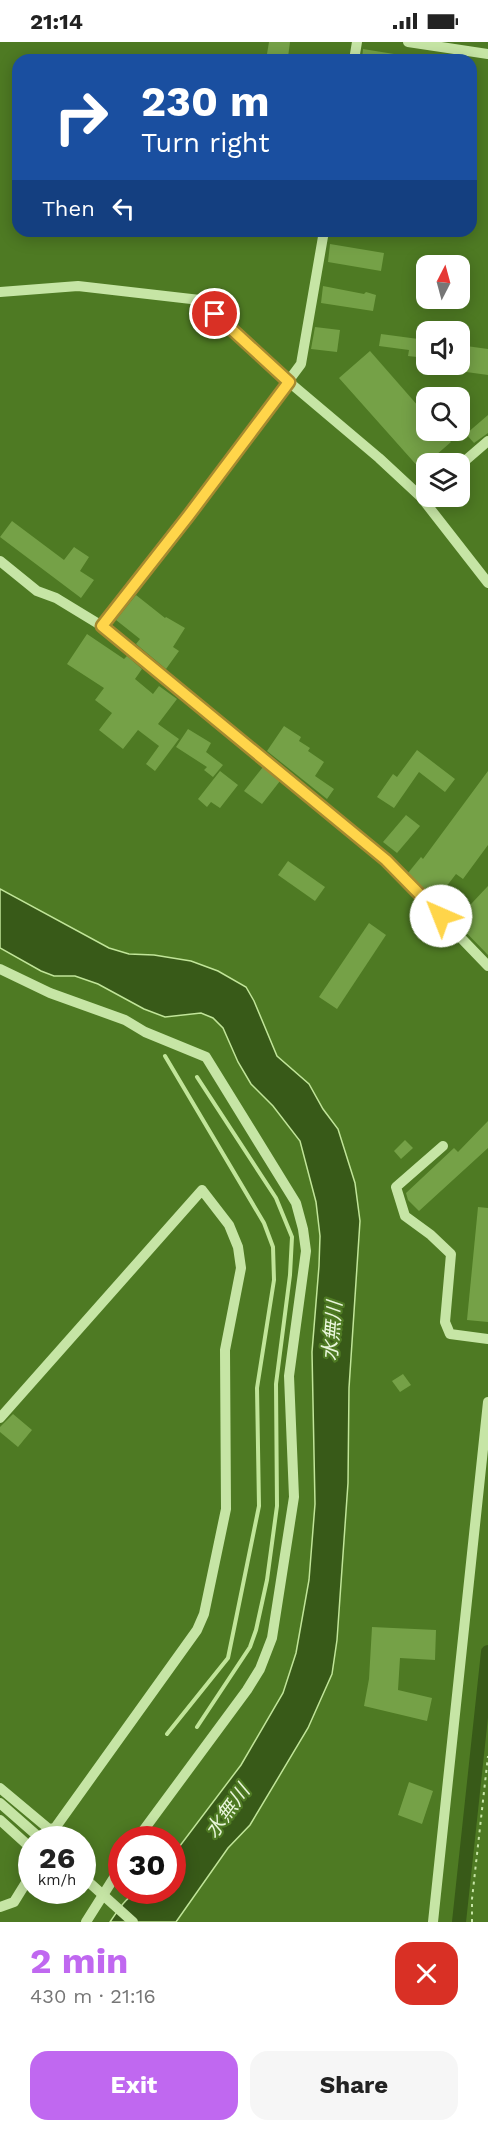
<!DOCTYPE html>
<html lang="en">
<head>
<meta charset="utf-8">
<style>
  body { margin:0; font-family:"Work Sans","Noto Sans JP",sans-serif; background:#f6f6f6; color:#222; height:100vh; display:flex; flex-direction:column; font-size:22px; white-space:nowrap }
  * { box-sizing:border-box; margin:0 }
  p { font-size:20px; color:#767676 }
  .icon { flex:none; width:33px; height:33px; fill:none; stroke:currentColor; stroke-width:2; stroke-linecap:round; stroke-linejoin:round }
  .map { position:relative; height:1880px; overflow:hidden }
  .sheet { display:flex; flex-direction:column; background:#fff; flex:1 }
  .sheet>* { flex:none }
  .banner { position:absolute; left:12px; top:12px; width:465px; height:183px; border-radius:18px; box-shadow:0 3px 15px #0003; background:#1a4fa0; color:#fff; overflow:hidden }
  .needle { width:39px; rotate:6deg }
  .buttons { position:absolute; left:416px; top:213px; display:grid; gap:12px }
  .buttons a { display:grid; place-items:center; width:54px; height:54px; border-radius:12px; background:#fff; box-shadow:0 3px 15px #0003; font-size:30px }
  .speed { position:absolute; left:18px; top:1784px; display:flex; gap:12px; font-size:30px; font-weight:700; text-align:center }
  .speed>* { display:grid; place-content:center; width:78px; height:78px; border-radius:50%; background:#fff; box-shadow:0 3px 15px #0003; line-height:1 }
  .speed small { font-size:15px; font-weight:400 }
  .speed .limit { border:9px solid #d22; background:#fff; color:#111 }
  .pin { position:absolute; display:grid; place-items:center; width:51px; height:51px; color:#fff; margin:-26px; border:3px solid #fff; border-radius:50%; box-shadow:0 2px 6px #0007 }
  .me { position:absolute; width:66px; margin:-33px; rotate:316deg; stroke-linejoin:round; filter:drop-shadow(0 0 4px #0008) }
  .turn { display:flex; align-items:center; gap:21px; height:126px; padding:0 30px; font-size:27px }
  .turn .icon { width:78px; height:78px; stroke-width:2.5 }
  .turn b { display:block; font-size:42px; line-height:51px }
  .then { display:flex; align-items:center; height:57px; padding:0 30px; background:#0003; gap:12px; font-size:22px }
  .round { display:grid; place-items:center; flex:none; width:63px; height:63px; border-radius:18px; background:#f6f6f6 }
  .head { display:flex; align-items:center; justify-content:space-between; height:102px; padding:0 30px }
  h1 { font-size:36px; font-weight:700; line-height:45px; color:#c068f0 }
  .action { display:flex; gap:12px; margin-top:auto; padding:12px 30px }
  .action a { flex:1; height:69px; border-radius:18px; background:#c068f0; color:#fff; font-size:24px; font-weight:700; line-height:69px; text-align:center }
  .action a+a { background:#f6f6f6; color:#222 }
  .status { display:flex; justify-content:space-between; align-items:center; height:42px; padding:0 30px; background:#fff; direction:ltr }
  .status svg { height:16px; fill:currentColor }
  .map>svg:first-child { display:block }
  .water { fill:#385a18; stroke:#c1e599; stroke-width:1.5 }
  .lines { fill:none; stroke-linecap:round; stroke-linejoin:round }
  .stream { stroke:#c1e599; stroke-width:4 }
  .canal { stroke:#385a18; stroke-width:14 }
  .building { fill:#75a147 }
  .path { stroke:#c6e5a5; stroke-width:2; stroke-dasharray:3 4.5; stroke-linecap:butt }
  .minor { stroke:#c6e5a5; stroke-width:10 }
  .route-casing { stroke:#a68a30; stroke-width:15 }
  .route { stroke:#ffd54a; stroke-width:10 }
  .labels { text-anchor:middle; stroke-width:4.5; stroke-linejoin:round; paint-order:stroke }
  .water-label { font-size:20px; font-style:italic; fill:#e9f6db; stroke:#4e7a23 }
</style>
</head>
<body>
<div class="status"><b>21:14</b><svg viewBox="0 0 49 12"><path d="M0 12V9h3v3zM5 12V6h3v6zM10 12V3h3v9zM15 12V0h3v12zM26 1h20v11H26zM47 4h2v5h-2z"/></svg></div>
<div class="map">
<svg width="488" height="1880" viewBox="0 0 488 1880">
  <rect width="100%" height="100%" fill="#4e7a23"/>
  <path class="water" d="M0 847 109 906 129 912 154 913 191 919 218 929 246 945 254 959 277 1014 309 1042 323 1067 338 1087 355 1141 360 1179 349 1346 348 1441 337 1598 332 1632 308 1686 250 1783 228 1806 176 1880H110C132 1847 134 1848 172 1848L173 1813 241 1723 283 1651 296 1611 309 1538 315 1462 312 1310 319 1224 320 1194 316 1160 300 1099 273 1064 251 1042 238 1020 223 986 213 976 201 971 165 975 144 967 98 942 75 934H54L41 929 0 906Z"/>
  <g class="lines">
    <g class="stream">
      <polyline points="165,1014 264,1181 273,1205 274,1238 257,1346 259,1464 228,1616 167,1692"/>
      <polyline points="197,1685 250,1605 256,1588 267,1538 277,1464 276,1342 290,1233 292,1195 276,1156 197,1035"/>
    </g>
    <polyline class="canal" points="459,1880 488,1610"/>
  </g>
  <g class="building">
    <polygon points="269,0 290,0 288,15 267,12"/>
    <polygon points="363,7 394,12 394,18 362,18"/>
    <polygon points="330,202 384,211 381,229 328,220"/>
    <polygon points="323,244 364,252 366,250 376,253 373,269 321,261"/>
    <polygon points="315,285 340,288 337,310 311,307"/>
    <polygon points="381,292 426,298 426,316 408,314 409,308 379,304"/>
    <polygon points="459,303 488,307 488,333 459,329"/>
    <polygon points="370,309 426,373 426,388 440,388 451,400 420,427 339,336"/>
    <polygon points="488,373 488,391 474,401 466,392"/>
    <polygon points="12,479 64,518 74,505 89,515 80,529 94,538 81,556 0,495"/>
    <polygon points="136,553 165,576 166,575 185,586 173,605 179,609 166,627 136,602 140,597 116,578"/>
    <polygon points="87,592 124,617 127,614 142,627 135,637 153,652 159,644 177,657 158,682 179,697 155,729 146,722 159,704 138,688 123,707 99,688 112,671 95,658 104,646 67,622"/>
    <polygon points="284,684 301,695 299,699 310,706 308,709 324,720 315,734 334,747 327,757 267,709"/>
    <polygon points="188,687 211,701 206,710 223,723 213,735 204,728 207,725 176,705"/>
    <polygon points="417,708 455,737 445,750 419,730 394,766 377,755 393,732 397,735"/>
    <polygon points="263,725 280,739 262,762 244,749"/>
    <polygon points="220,729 238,743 220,766 211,760 207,765 198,757"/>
    <polygon points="488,729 488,803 463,837 456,832 436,858 408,831 421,815 423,817"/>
    <polygon points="406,773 420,784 397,811 383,800"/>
    <polygon points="288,819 325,845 315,859 278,833"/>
    <polygon points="488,844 488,913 455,879"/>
    <polygon points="369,881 386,893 337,967 319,955"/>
    <polygon points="488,1079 488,1106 419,1169 408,1158 406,1151 454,1106 458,1110"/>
    <polygon points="405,1098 413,1106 401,1117 394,1109"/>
    <polygon points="478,1165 488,1166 488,1280 467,1278"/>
    <polygon points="403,1332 411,1343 400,1350 392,1339"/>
    <polygon points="13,1372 32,1388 18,1405 0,1390 0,1385"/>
    <polygon points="372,1585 436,1588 435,1618 400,1616 398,1648 432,1656 427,1679 364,1664 369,1637"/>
    <polygon points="409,1740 433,1749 422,1782 398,1773"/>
  </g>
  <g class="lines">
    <polyline class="path" points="472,1880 472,1857 488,1714"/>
    <g class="minor">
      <polyline points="408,0 488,12"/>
      <polyline points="354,18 357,0"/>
      <polyline points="0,250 78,244 200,258 289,340 379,416 421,455 488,541"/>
      <polyline points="459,424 488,399"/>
      <polyline points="0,519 37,549 56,556 102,584 305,750 386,818 488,924"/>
      <polyline points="102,584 189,473 301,322 324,189"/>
      <polyline points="0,927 50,951 125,978 145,990 206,1015 296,1161 303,1187 306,1209 289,1334 294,1455 272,1596 260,1627 247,1648 137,1797"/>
      <polyline points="443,1104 396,1145 405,1174 431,1193 451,1212 445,1280 450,1292 488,1297"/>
      <polyline points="0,1376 202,1148 229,1183 238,1205 241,1226 225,1308 226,1467 204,1572 197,1588 55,1786 49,1787 0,1746"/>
      <polyline points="0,1761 41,1797"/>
      <polyline points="0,1778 32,1807"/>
      <polyline points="82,1834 133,1880"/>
      <polyline points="0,1865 14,1860 32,1831"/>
      <polyline points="86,1880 122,1823"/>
      <polyline points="433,1880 488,1360"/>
    </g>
  </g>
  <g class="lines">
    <defs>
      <polyline id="route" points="215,272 289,340 189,473 102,584 386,818 441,874"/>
    </defs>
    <use href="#route" class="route-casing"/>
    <use href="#route" class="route"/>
  </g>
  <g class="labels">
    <g class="water-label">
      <text transform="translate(332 1289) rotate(-85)" y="7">水無川</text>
      <text transform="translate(227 1769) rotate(-54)" y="7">水無川</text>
    </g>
  </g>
</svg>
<div class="buttons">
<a><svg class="needle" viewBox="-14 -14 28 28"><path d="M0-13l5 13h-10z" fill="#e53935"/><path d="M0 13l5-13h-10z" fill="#767676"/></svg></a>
<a><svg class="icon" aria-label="sound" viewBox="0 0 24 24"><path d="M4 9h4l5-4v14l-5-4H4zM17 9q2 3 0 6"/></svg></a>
<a><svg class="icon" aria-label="search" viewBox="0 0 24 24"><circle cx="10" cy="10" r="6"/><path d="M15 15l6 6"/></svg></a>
<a><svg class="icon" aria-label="layers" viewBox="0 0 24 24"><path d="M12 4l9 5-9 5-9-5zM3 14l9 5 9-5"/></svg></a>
</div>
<div class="speed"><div>26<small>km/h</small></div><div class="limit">30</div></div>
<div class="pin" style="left:215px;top:272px;background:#d93025"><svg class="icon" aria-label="arrive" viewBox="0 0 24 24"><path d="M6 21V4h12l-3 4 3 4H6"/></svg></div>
<svg class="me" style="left:441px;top:874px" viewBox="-20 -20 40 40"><circle r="19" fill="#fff"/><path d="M0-13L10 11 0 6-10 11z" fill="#ffd54a"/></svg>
<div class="banner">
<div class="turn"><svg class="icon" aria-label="right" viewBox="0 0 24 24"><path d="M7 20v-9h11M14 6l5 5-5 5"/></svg><div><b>230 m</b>Turn right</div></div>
<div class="then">Then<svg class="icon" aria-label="left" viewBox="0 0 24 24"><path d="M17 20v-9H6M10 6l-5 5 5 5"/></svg></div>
</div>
</div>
<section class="sheet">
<div class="head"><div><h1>2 min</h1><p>430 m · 21:16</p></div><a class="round" style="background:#d93025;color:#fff"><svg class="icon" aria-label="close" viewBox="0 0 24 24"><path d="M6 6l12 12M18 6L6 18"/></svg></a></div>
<div class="action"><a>Exit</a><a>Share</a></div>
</section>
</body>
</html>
